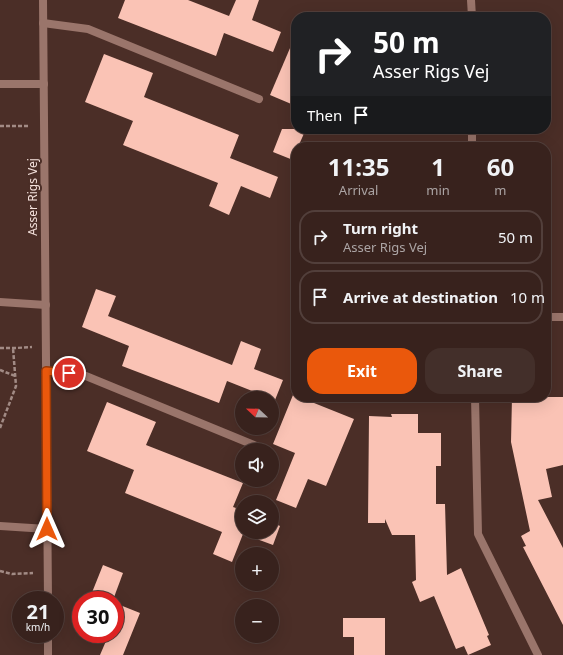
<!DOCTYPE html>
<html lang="en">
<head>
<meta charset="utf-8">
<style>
  body { margin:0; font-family:"Noto Sans",sans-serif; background:#432f2a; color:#f1f3f6; height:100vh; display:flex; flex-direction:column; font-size:15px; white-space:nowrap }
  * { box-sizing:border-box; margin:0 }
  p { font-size:13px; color:#aba4a4 }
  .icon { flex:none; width:22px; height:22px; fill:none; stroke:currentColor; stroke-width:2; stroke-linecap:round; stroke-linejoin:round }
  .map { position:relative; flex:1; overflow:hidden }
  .sheet { position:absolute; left:291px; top:142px; width:260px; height:260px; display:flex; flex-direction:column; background:#38221d; border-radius:16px; box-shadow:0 4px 16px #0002,0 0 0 1px #523f3b }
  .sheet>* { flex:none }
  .banner { position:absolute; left:291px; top:12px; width:260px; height:122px; border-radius:16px; box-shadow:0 4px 16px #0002,0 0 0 1px #523f3b; background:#202124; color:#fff; overflow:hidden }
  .needle { width:26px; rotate:292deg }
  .tools { position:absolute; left:235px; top:391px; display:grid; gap:8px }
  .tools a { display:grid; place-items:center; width:44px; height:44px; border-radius:50%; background:#38221d; box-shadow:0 4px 16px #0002,0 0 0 1px #523f3b; font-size:20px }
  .speed { position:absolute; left:12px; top:591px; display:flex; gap:8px; font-size:20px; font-weight:700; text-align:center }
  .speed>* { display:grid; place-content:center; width:52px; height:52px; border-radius:50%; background:#38221d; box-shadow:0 4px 16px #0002,0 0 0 1px #523f3b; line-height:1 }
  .speed small { font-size:10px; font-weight:400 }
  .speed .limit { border:6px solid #d22; background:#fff; color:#111 }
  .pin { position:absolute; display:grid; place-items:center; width:34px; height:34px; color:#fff; margin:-17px; border:2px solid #fff; border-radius:50%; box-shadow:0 1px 4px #0007 }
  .me { position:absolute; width:44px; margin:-22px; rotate:0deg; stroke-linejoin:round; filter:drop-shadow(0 0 3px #0008) }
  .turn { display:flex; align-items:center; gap:14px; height:84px; padding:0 16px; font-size:18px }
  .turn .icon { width:52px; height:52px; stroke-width:2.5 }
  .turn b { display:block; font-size:28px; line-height:34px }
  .then { display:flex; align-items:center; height:38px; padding:0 16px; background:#0003; gap:8px; font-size:15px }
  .eta { display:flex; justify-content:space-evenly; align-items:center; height:68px; text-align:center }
  .eta b { font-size:24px; font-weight:700; line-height:28px }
  .button { display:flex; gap:8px; margin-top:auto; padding:8px 16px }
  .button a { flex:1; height:46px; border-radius:16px; background:#ea580c; color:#fff; font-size:16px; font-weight:700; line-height:46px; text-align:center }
  .button a+a { background:#432f2a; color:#f1f3f6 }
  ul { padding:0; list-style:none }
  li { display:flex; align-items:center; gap:12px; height:54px; margin:0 8px 6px; padding:0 8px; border:2px solid #523f3b; border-radius:16px }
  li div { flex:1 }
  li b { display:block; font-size:15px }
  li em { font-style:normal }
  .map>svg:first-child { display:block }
  .building { fill:#fac3b5 }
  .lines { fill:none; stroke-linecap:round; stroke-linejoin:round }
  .path { stroke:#a28b85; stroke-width:2.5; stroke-dasharray:4 2; stroke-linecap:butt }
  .lane { stroke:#9a756b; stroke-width:8 }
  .street { stroke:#9a756b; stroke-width:8 }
  .route-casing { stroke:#983908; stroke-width:10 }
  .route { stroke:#ea580c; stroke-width:7 }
  .labels { text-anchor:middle; stroke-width:4; stroke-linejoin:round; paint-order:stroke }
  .street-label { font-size:12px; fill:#f4e1dc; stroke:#4b2e27 }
</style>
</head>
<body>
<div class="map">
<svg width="563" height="655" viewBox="0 0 563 655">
  <rect width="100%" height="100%" fill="#4b2e27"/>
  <g class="building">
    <polygon points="125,0 188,0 229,16 236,0 259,0 252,20 281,32 273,52 224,33 216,56 118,18"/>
    <polygon points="296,34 296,106 270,95"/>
    <polygon points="104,54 153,73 144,97 239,135 230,158 278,177 270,198 241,186 229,215 209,206 218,183 123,145 133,121 85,102"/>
    <polygon points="282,129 306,129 298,147 296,147 296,153 293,160 273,152"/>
    <polygon points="96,289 116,296 108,316 232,365 241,341 261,349 254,369 283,380 275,400 227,381 219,403 122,366 129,346 82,327"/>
    <polygon points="293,395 296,397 299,397 354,419 326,486 308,479 296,508 276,500 295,453 273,444"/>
    <polygon points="512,397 563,397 563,465 546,469 552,497 538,500 563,548 563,625 523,547 526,546 521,536 530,531 511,442"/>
    <polygon points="107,402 156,422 146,445 243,483 233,507 242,510 242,532 272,532 272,522 280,526 273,545 243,534 232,562 213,554 222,532 125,493 134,470 87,451"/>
    <polygon points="391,414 418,414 418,433 441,433 441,466 436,466 436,504 445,504 447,575 461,568 489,635 487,636 491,645 468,655 464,646 456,649 434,596 420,602 412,582 416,580 415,535 392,535 385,519 385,523 368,523 369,416 392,417"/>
    <polygon points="103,565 123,573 113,600 89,600"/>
    <polygon points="120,605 140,613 123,655 100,655 109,634 115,634 115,618"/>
    <polygon points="343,618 385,618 385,655 354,655 354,637 343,637"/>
  </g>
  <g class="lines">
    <g class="path">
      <polyline points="0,126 28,126"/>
      <polyline points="0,348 16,348 32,347"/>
      <polyline points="0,370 15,376"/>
      <polyline points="0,428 16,386 13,348"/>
      <polyline points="0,571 12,574 33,573"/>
    </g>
    <g class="lane">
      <polyline points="0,84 44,84"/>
      <polyline points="0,302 46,305"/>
      <polyline points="0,526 47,529"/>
    </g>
    <g class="street">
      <polyline points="43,0 48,600"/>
      <polyline points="471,0 472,17"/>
      <polyline points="43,23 88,29 259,99"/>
      <polyline points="472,129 472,147"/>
      <polyline points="546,317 563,317"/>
      <polyline points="46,371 81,374 261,448"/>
      <polyline points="475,397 478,534 538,655"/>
      <polyline points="48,634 48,655"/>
    </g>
  </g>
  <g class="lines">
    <defs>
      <polyline id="route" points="47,529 46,371 69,373"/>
    </defs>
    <use href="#route" class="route-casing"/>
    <use href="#route" class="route"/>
  </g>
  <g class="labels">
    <g class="street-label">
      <text transform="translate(33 197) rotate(-90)" y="4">Asser Rigs Vej</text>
    </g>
  </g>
</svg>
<div class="tools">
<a><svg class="needle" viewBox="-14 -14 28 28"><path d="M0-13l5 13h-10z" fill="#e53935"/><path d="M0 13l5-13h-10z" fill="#aba4a4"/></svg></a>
<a><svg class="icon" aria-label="sound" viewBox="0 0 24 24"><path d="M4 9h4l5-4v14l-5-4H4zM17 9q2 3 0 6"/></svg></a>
<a><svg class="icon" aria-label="layers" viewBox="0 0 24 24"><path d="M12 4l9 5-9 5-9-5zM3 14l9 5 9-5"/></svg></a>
<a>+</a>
<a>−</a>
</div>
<div class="speed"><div>21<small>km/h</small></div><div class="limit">30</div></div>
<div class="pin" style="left:69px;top:373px;background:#d93025"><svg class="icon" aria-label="arrive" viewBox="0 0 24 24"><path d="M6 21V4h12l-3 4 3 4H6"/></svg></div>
<svg class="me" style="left:47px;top:529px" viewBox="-20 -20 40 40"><path d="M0-17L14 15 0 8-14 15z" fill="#ea580c" stroke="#fff" stroke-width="4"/></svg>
<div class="banner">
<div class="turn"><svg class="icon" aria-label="right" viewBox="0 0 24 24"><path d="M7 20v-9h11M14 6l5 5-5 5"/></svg><div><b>50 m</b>Asser Rigs Vej</div></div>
<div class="then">Then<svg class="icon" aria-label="arrive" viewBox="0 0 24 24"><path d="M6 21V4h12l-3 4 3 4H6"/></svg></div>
</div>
<section class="sheet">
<div class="eta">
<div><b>11:35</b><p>Arrival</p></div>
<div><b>1</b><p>min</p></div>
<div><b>60</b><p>m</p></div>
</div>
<ul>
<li><svg class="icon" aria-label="right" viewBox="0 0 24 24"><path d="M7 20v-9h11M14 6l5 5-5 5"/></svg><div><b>Turn right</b><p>Asser Rigs Vej</p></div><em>50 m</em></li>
<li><svg class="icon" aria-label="arrive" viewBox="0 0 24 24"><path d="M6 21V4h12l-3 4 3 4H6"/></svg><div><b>Arrive at destination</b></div><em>10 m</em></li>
</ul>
<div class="button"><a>Exit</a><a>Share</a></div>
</section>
</div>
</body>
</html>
